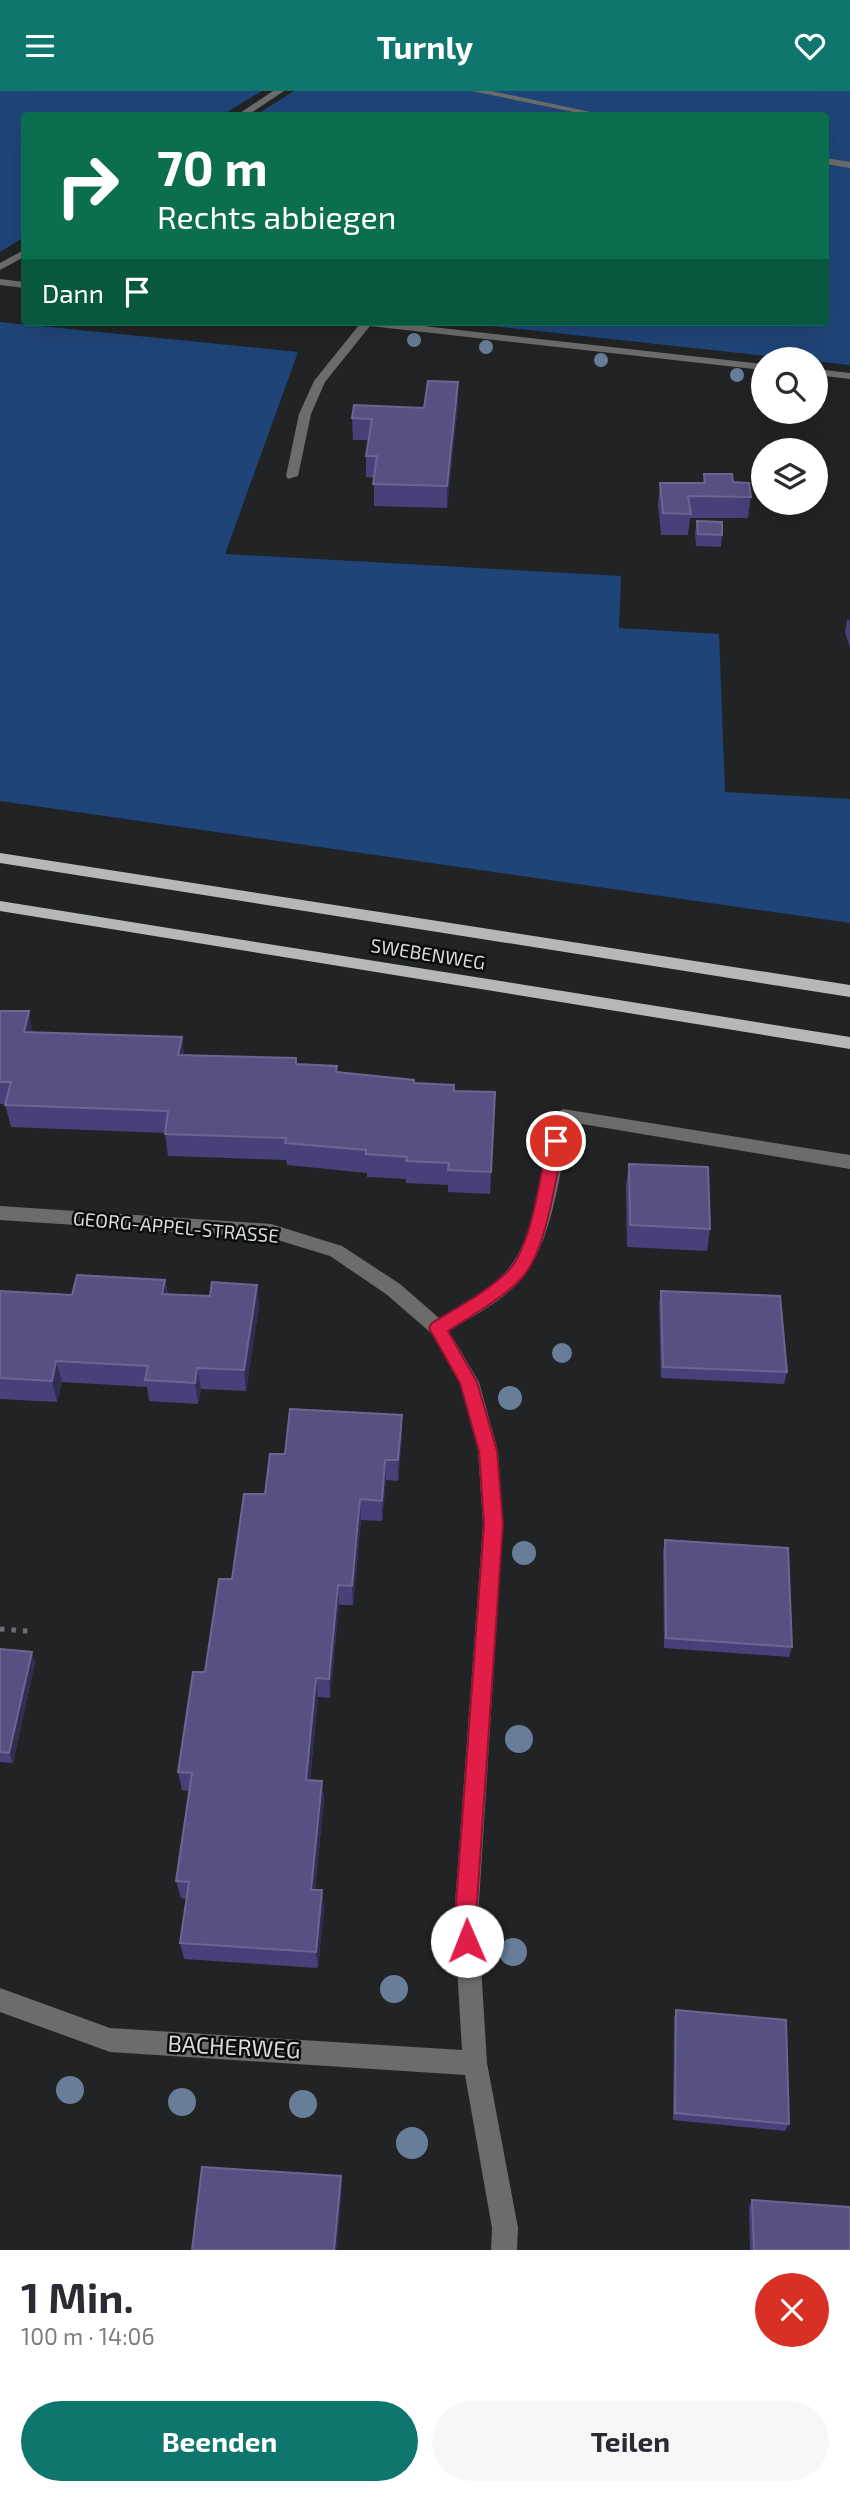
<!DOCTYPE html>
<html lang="de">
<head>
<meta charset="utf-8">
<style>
  body { margin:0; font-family:"Exo 2",sans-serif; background:#f7f7f7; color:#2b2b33; height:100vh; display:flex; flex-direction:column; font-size:26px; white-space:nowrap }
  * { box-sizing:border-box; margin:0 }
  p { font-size:23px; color:#7c7c81 }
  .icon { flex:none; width:38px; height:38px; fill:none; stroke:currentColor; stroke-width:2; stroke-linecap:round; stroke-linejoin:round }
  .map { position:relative; height:2159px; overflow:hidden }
  .sheet { display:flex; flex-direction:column; background:#fff; flex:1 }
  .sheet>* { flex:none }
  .guide { position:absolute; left:21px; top:21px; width:808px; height:214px; border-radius:7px; box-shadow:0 7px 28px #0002; background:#0b6e4f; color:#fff; overflow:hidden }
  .buttons { position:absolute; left:751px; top:256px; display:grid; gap:14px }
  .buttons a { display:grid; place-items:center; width:77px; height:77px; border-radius:50%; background:#fff; box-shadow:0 7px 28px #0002; font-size:35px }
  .pin { position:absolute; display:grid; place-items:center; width:60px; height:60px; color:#fff; margin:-30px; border:4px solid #fff; border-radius:50%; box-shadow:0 2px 7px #0007 }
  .me { position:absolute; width:77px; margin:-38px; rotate:359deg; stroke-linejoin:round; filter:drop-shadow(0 0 5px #0008) }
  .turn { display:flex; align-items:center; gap:24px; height:147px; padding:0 21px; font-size:32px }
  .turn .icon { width:91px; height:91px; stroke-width:2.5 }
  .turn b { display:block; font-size:49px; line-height:60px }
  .then { display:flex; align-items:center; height:66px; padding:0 21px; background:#0003; gap:14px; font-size:26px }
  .round { display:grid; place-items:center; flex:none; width:74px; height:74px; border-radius:37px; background:#f7f7f7 }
  .headline { display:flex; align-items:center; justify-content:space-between; height:119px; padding:0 21px }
  h1 { font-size:42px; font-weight:700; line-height:52px }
  .primary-button { display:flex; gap:14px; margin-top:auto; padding:14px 21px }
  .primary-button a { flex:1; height:80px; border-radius:42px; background:#0f766e; color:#fff; font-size:28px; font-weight:700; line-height:80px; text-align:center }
  .primary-button a+a { background:#f7f7f7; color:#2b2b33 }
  header { display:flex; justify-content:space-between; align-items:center; height:91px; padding:0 21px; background:#0f766e; color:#fff; font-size:32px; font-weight:700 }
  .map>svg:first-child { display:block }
  .green { fill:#1f4578 }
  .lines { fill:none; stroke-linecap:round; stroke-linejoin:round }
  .path { stroke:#6c6e70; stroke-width:5; stroke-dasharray:4.5 7; stroke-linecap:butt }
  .minor { fill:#6b6d6b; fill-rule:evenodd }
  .major { fill:#b5b8b5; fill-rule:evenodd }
  .tree { fill:#687d98 }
  .wall { fill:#474079 }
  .shaded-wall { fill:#312d53 }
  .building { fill:#575083; stroke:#6b6691; stroke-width:2 }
  .route { fill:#e11d48; stroke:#92132f; stroke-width:2 }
  .labels { text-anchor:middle; stroke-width:5; stroke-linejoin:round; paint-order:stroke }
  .street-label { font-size:19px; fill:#d9dbdd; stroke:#0b0c0d }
  .near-street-label { font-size:23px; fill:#d9dbdd; stroke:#0b0c0d }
</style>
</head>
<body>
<header><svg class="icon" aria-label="menu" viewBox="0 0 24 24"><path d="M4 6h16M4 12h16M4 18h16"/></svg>Turnly<svg class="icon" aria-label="heart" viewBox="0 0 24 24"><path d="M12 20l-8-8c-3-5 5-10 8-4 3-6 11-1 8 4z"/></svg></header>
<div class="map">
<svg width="850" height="2159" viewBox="0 0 850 2159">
  <rect width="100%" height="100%" fill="#212325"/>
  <g class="green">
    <polygon points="0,0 262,0 222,24 24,24 24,146 0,161"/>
    <polygon points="294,0 850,0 850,274 455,231 826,231 826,24 256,24"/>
    <polygon points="0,231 298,261 225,463 621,485 619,537 719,543 725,701 850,708 850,832 0,710"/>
  </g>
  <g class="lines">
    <polyline class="path" points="0,1538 28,1540"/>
    <g class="minor">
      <polygon points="273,0 284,0 248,24 237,24"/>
      <polygon points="472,0 491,0 605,24 588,24"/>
      <polygon points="826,67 850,71 850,77 826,73"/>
      <polygon points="24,159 24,166 0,179 0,172"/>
      <polygon points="0,188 24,191 24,197 0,194"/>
      <polygon points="354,231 388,231 763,273 763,279 370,235 325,291 311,323 298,385 288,388 286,385 299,323 314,290 359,234"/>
      <polygon points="816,278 850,282 850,288 816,284"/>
      <path d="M563 1018 850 1064V1078L570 1031C560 1078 553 1153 520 1190 501 1211 473 1225 449 1240L479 1291 498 1360 503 1433 478 1826 487 1972 518 2137 517 2159H491L492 2137 465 1984 110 1961 0 1921V1897L110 1937 462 1959 454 1826 483 1433 478 1360 460 1292 431 1242 386 1203 330 1165 271 1147 0 1129V1115L271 1133 342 1155 400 1193 439 1227C463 1213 491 1199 509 1177 536 1144 545 1066 554 1024Z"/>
    </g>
    <g class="major">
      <polygon points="0,762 850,894 850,906 0,772"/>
      <polygon points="0,810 850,946 850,958 0,820"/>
    </g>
  </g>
  <g class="tree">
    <circle cx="414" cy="249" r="7"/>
    <circle cx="486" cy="256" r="7"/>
    <circle cx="601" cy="269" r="7"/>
    <circle cx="737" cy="284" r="7"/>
    <circle cx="562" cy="1262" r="10"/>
    <circle cx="510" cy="1307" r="12"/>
    <circle cx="524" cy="1462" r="12"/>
    <circle cx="519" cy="1648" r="14"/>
    <circle cx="513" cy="1861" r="14"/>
    <circle cx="394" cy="1898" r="14"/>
    <circle cx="70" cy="1999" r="14"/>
    <circle cx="182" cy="2011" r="14"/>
    <circle cx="303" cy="2013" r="14"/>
    <circle cx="412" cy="2052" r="16"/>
  </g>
  <g class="wall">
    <polygon points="458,291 458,312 447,417 374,415 374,387 366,386 366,365 369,349 353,349 352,327 424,317"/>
    <polygon points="704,383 733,391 751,406 748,427 690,427 688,444 661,444 658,413 660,392 703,392"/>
    <polygon points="697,430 722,444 721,456 696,455 695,442"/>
    <polygon points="847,529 850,529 850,557 845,541"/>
    <polygon points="0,920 33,941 182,946 184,964 296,973 454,1000 495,1001 490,1103 448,1101 448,1094 406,1092 406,1088 367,1086 367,1082 287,1074 286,1069 168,1065 165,1042 11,1036 5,1013 0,1013"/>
    <polygon points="629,1073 710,1138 707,1160 627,1156 626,1095"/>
    <polygon points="165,1189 168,1203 210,1205 257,1194 259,1215 246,1300 201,1298 198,1313 149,1310 147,1296 62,1291 57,1311 0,1308 0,1200 72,1204"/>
    <polygon points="661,1200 787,1281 784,1293 661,1287 659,1212"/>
    <polygon points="402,1345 398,1390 386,1389 382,1430 361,1429 353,1514 339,1514 330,1607 318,1606 310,1690 322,1690 324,1708 315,1799 324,1816 318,1877 184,1868 180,1852 186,1808 181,1807 176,1790 190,1700 182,1699 178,1681 232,1488 265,1403 285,1363"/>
    <polygon points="665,1449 792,1556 789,1566 664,1557 663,1460"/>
    <polygon points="0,1558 32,1561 35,1571 13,1672 0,1671"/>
    <polygon points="676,1919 789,2033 785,2040 673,2029 674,1927"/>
    <polygon points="752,2109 850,2159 750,2159 749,2116"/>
  </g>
  <g class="shaded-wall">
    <polygon points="458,291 458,312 447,417 447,395"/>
    <polygon points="29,920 33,943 24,941"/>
    <polygon points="182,946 185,969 178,964"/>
    <polygon points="165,1189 169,1210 162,1203"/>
    <polygon points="257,1194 259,1215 246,1300 244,1279"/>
    <polygon points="56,1270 62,1291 57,1311 52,1290"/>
    <polygon points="197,1277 201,1298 198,1313 195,1292"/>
    <polygon points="402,1324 402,1345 398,1390 398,1369"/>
    <polygon points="385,1369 386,1389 382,1430 382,1410"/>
    <polygon points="360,1408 361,1429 353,1514 352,1495"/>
    <polygon points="338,1494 339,1514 330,1607 329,1588"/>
    <polygon points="32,1561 35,1571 13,1672 9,1662"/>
    <polygon points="316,1587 318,1606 308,1707 306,1689"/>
    <polygon points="322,1690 324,1708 313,1816 311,1799"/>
    <polygon points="322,1799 324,1816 318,1877 316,1861"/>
    <polygon points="341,2085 342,2098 337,2159 334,2159"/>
  </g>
  <g class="building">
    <polygon points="428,290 458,291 447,395 373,393 377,365 366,365 372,328 352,327 354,314 424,317"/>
    <polygon points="704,383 732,383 733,391 749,392 751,406 688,405 691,423 663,422 660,392 705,392"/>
    <polygon points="697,430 722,431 722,444 698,443"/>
    <polygon points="0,920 29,920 24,941 182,946 178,964 296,967 296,973 337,975 336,981 414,989 414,992 454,994 454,1000 495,1001 491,1081 448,1079 449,1072 406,1070 407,1066 366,1063 366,1059 285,1052 286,1047 165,1043 168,1020 5,1014 11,991 0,991"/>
    <polygon points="629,1073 708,1076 710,1138 630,1134"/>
    <polygon points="77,1184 165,1189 162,1203 210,1205 212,1191 257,1194 244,1279 197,1277 195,1292 145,1289 148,1275 56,1270 52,1290 0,1287 0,1200 72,1204"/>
    <polygon points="661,1200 780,1205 787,1281 663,1276"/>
    <polygon points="290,1318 402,1324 398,1369 385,1369 382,1410 360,1408 352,1495 338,1494 329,1588 316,1587 306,1689 322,1690 311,1799 322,1799 316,1861 180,1852 189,1791 176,1790 192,1682 178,1681 193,1581 205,1581 219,1488 232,1488 244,1403 265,1403 270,1363 285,1363"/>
    <polygon points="665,1449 788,1457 792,1556 666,1547"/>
    <polygon points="0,1558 32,1561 9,1662 0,1661"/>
    <polygon points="676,1919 786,1929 789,2033 675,2022"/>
    <polygon points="202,2076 341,2085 334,2159 192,2159"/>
    <polygon points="752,2109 850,2116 850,2159 754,2159"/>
  </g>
  <path class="route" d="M556 1044 564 1050C555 1088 547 1162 520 1189 499 1210 472 1224 448 1240L477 1291 497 1360 503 1433 476 1826 478 1850 475 1858 467 1861 460 1858 455 1826 484 1433 479 1360 460 1292 429 1237 432 1232C458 1216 487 1201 508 1180 532 1156 540 1084 548 1050Z"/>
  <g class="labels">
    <g class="street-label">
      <text transform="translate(428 863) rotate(9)" y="7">SWEBENWEG</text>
      <text transform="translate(176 1136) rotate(5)" y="7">GEORG-APPEL-STRASSE</text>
    </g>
    <g class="near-street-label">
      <text transform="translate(234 1956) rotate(3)" y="8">BACHERWEG</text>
    </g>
  </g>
</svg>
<div class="buttons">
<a><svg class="icon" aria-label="search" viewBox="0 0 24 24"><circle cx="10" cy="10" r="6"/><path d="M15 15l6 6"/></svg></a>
<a><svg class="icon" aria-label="layers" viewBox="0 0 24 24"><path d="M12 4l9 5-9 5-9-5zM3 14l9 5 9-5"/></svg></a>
</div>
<div class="pin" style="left:556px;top:1050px;background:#d93025"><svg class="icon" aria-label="arrive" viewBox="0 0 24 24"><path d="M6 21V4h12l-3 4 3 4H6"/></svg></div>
<svg class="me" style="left:467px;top:1850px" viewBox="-20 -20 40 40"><circle r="19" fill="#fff"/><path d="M0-13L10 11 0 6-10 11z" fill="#e11d48"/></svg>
<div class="guide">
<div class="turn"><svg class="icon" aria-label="right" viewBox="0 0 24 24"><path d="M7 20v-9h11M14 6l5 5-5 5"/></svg><div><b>70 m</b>Rechts abbiegen</div></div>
<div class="then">Dann<svg class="icon" aria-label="arrive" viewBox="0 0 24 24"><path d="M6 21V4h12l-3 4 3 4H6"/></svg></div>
</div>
</div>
<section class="sheet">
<div class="headline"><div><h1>1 Min.</h1><p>100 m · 14:06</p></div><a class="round" style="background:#d93025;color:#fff"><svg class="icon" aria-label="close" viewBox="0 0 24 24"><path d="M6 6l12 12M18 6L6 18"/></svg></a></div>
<div class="primary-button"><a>Beenden</a><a>Teilen</a></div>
</section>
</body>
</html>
